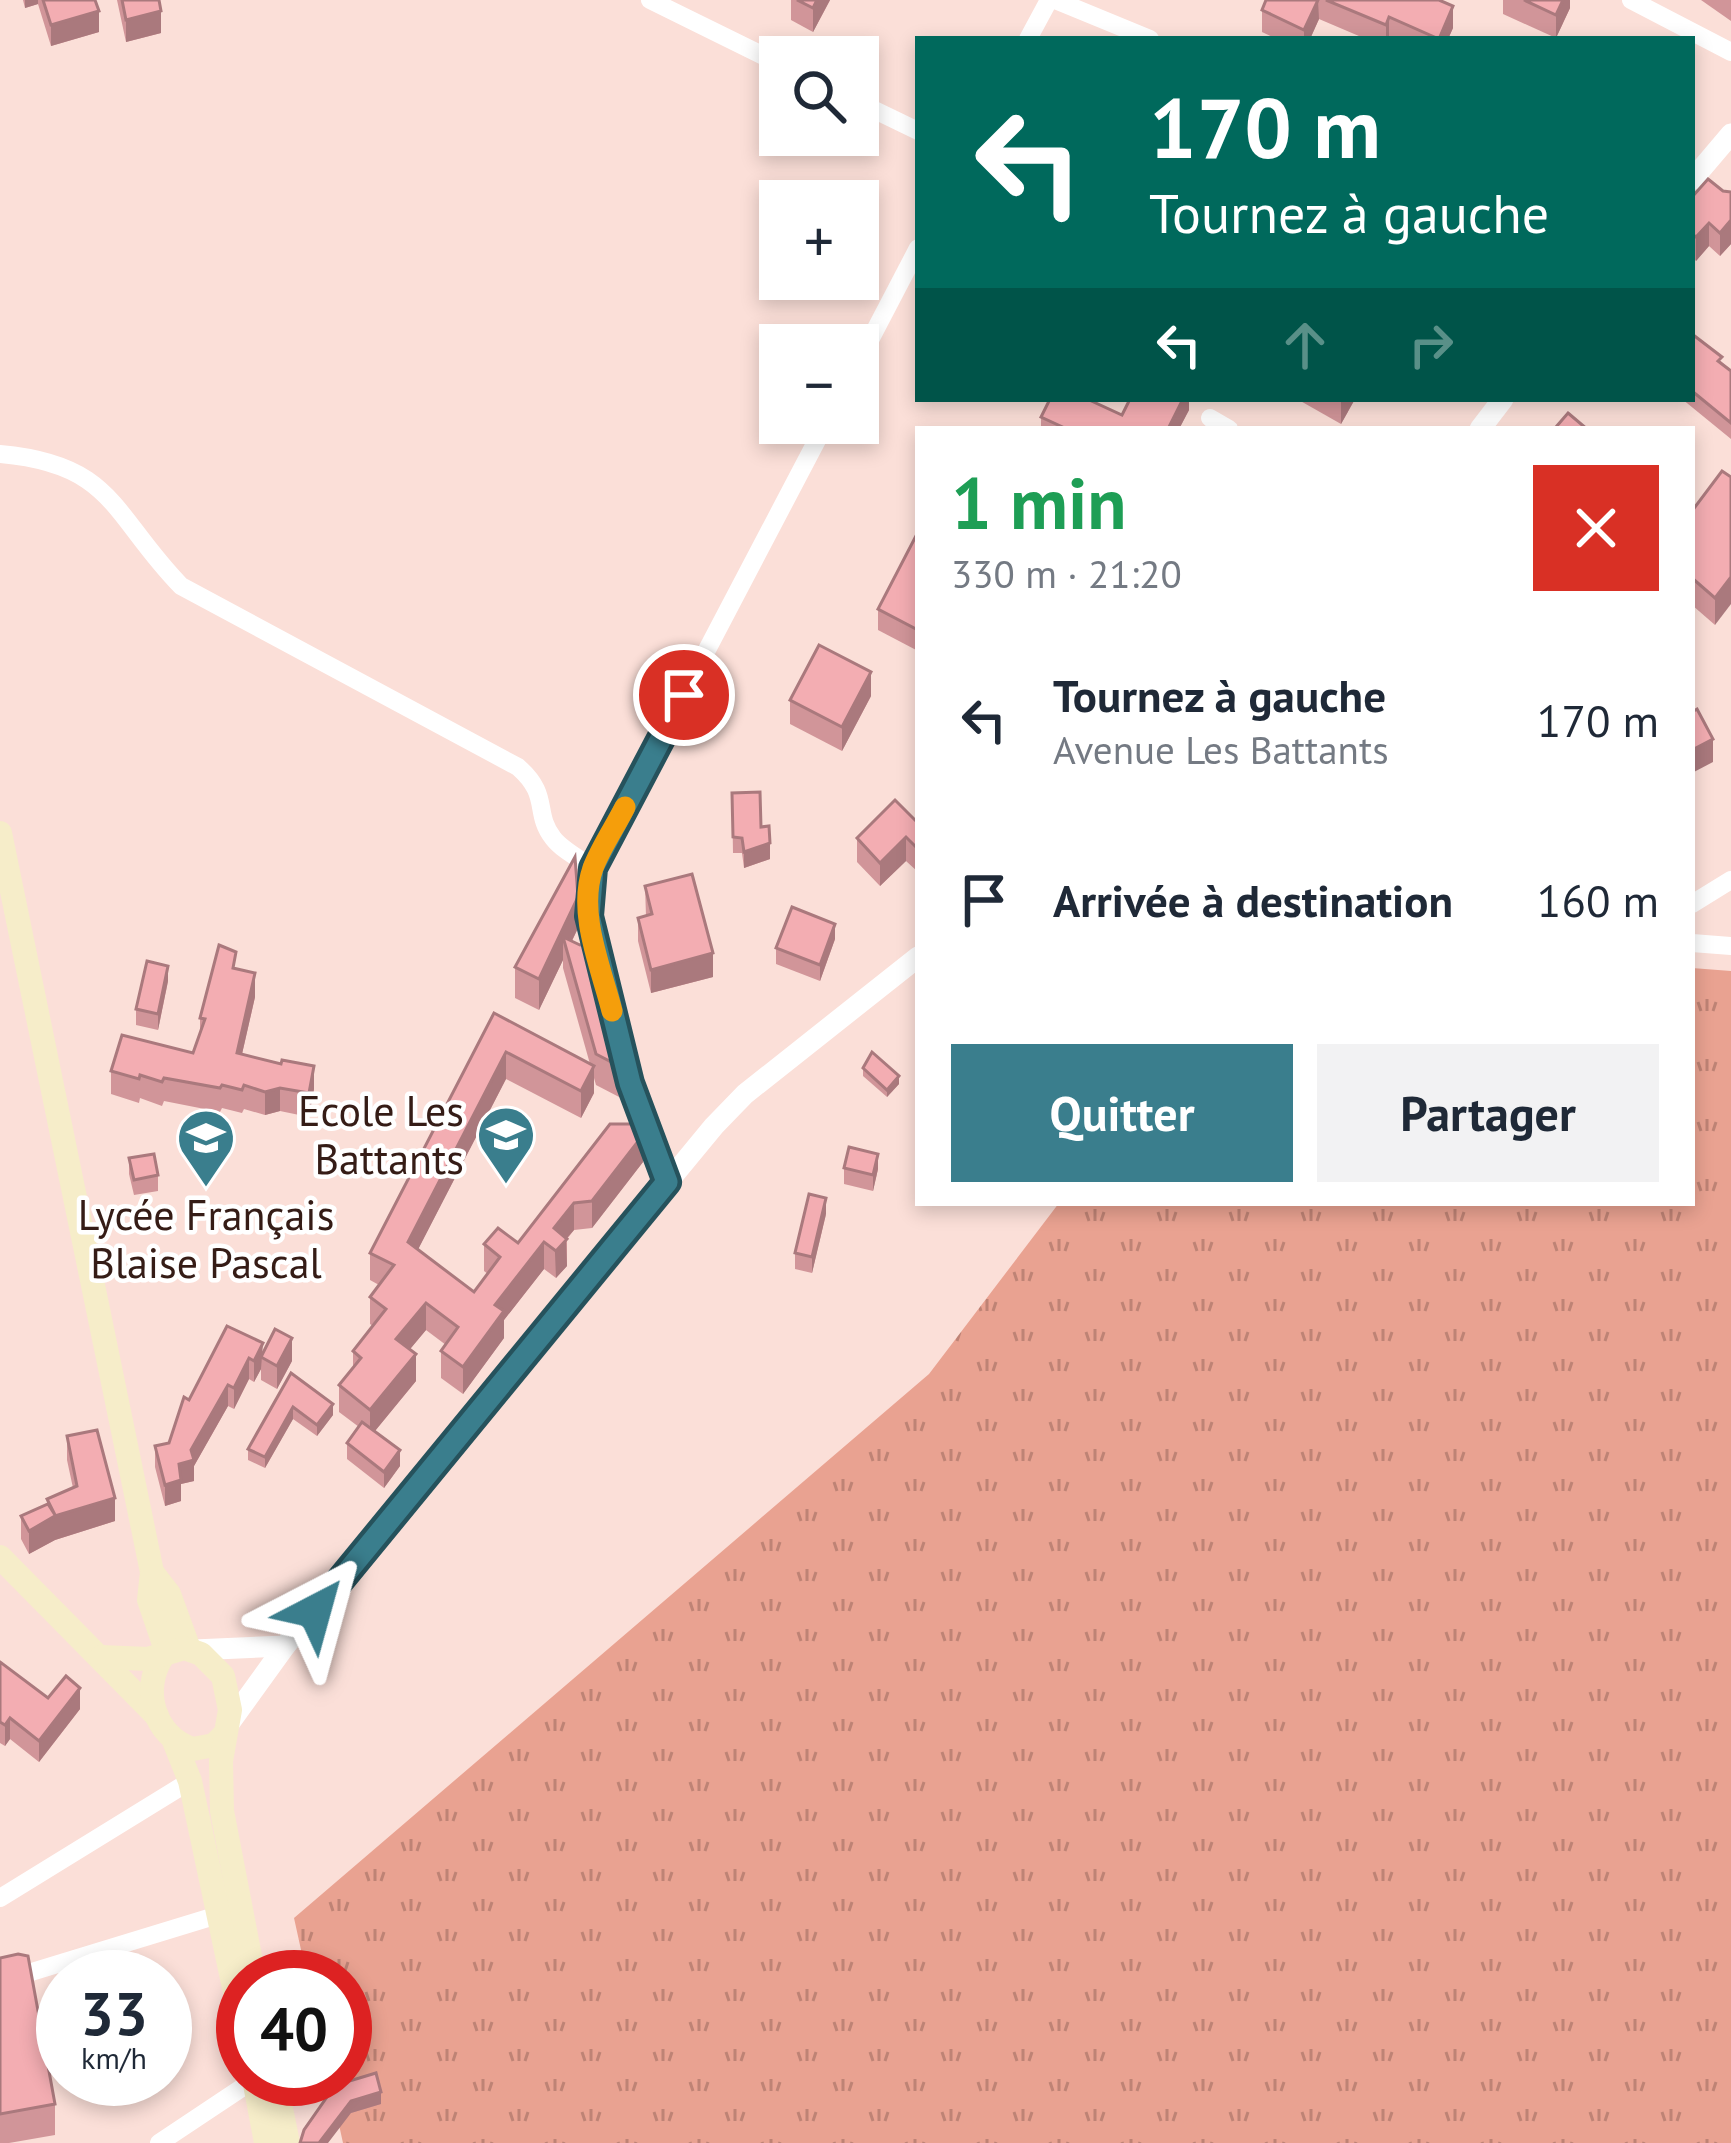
<!DOCTYPE html>
<html lang="fr">
<head>
<meta charset="utf-8">
<style>
  body { margin:0; font-family:"PT Sans",sans-serif; background:#f2f2f3; color:#1f2937; height:100vh; display:flex; flex-direction:column; font-size:45px; white-space:nowrap }
  * { box-sizing:border-box; margin:0 }
  p { font-size:39px; color:#747a83 }
  .icon { flex:none; width:66px; height:66px; fill:none; stroke:currentColor; stroke-width:2; stroke-linecap:round; stroke-linejoin:round }
  .map { position:relative; flex:1; overflow:hidden }
  .details { position:absolute; left:915px; top:426px; width:780px; height:780px; display:flex; flex-direction:column; background:#fff; border-radius:0px; box-shadow:0 6px 18px #0003 }
  .details>* { flex:none }
  .hud { position:absolute; left:915px; top:36px; width:780px; height:366px; border-radius:0px; box-shadow:0 6px 18px #0003; background:#00695c; color:#fff; overflow:hidden }
  .controls { position:absolute; left:759px; top:36px; display:grid; gap:24px }
  .controls a { display:grid; place-items:center; width:120px; height:120px; border-radius:0px; background:#fff; box-shadow:0 6px 18px #0003; font-size:60px }
  .speed { position:absolute; left:36px; top:1950px; display:flex; gap:24px; font-size:60px; font-weight:700; text-align:center }
  .speed>* { display:grid; place-content:center; width:156px; height:156px; border-radius:50%; background:#fff; box-shadow:0 6px 18px #0003; line-height:1 }
  .speed small { font-size:30px; font-weight:400 }
  .speed .limit { border:18px solid #d22; background:#fff; color:#111 }
  .pin { position:absolute; display:grid; place-items:center; width:102px; height:102px; color:#fff; margin:-51px; border:6px solid #fff; border-radius:50%; box-shadow:0 3px 12px #0007 }
  .me { position:absolute; width:132px; margin:-66px; rotate:39deg; stroke-linejoin:round; filter:drop-shadow(0 0 9px #0008) }
  .turn { display:flex; align-items:center; gap:42px; height:252px; padding:0 36px; font-size:54px }
  .turn .icon { width:156px; height:156px; stroke-width:2.5 }
  .turn b { display:block; font-size:84px; line-height:102px }
  .lanes { display:flex; align-items:center; height:114px; padding:0 36px; background:#0003; justify-content:center; gap:60px; direction:ltr }
  .lanes .off { opacity:.35 }
  .round { display:grid; place-items:center; flex:none; width:126px; height:126px; border-radius:0px; background:#f2f2f3 }
  .summary { display:flex; align-items:center; justify-content:space-between; height:204px; padding:0 36px }
  h1 { font-size:72px; font-weight:600; line-height:90px; color:#1e9e55 }
  .cta { display:flex; gap:24px; margin-top:auto; padding:24px 36px }
  .cta a { flex:1; height:138px; border-radius:0px; background:#3a7e8d; color:#fff; font-size:48px; font-weight:600; line-height:138px; text-align:center }
  .cta a+a { background:#f2f2f3; color:#1f2937 }
  ul { padding:0; list-style:none }
  li { display:flex; align-items:center; gap:36px; height:180px; padding:0 36px }
  li div { flex:1 }
  li b { display:block; font-size:45px }
  li em { font-style:normal }
  .map>svg:first-child { display:block }
  .grass { fill:url(#grass-tufts) }
  .lines { fill:none; stroke-linecap:round; stroke-linejoin:round }
  .minor { stroke:#fff; stroke-width:18 }
  .tertiary { stroke:#fff; stroke-width:21 }
  .secondary { stroke:#f6edc9; stroke-width:24 }
  .wall { fill:#d19599 }
  .shaded-wall { fill:#aa797d }
  .building { fill:#f3adb2; stroke:#aa797d; stroke-width:3 }
  .route-casing { stroke:#26525c; stroke-width:30 }
  .route { stroke:#3a7e8d; stroke-width:21 }
  .slow { stroke:#f59e0b; stroke-width:21 }
  .labels { text-anchor:middle; stroke-width:9; stroke-linejoin:round; paint-order:stroke }
  .poi-label { font-size:42px; fill:#351c16; stroke:#fff; text-anchor:end }
</style>
</head>
<body>
<div class="map">
<svg width="1731" height="2143" viewBox="0 0 1731 2143">
  <defs>
    <pattern id="grass-tufts" width="24" height="20" patternUnits="userSpaceOnUse" patternTransform="scale(3)"><rect width="24" height="20" fill="#e9a291"/><path d="M3 7l-1-3M5 7V3M7 7l1-3M15 17l-1-3M17 17v-4M19 17l1-3" fill="none" stroke="#be8375"/></pattern>
  </defs>
  <rect width="100%" height="100%" fill="#fbdfd8"/>
  <polygon class="grass" points="1692,968 1731,971 1731,2143 343,2143 329,2079 345,2079 345,1977 307,1977 294,1918 929,1374 1059,1203 1692,1203"/>
  <g class="lines">
    <g class="minor">
      <polyline points="650,0 780,64"/>
      <polyline points="1055,0 1150,39"/>
      <polyline points="1631,0 1731,52"/>
      <polyline points="1028,39 1049,0"/>
      <polyline points="858,102 918,131"/>
      <polyline points="858,363 918,248"/>
      <polyline points="1210,418 1229,429"/>
      <path d="M0 454C114 464 112 515 181 586L518 767C551 796 533 812 553 838 562 850 580 859 593 868"/>
      <polyline points="1692,904 1731,880"/>
      <polyline points="1692,943 1731,946"/>
      <polyline points="667,1182 630,1083 589,916 588,892 602,850 826,423"/>
      <polyline points="0,1898 190,1781"/>
      <polyline points="25,1974 218,1915"/>
      <polyline points="159,2143 255,2079"/>
    </g>
    <g class="tertiary">
      <polyline points="1692,180 1731,134"/>
      <polyline points="1480,429 1503,399"/>
      <polyline points="194,1650 285,1646"/>
      <polyline points="228,1725 285,1646 714,1126 745,1094 918,957"/>
    </g>
    <g class="secondary">
      <polyline points="0,833 152,1572 149,1600 167,1653"/>
      <polyline points="0,1557 157,1716"/>
      <polyline points="152,1572 169,1594 189,1649"/>
      <path d="M163 1656C140 1689 154 1737 193 1749L214 1745 224 1735"/>
      <polyline points="101,1657 148,1659 184,1648 201,1654 223,1676 230,1710 221,1761 222,1811 254,1977"/>
      <polyline points="174,1741 190,1781 243,2030"/>
      <polyline points="254,2079 266,2143"/>
      <polyline points="275,2079 288,2143"/>
    </g>
  </g>
  <g class="wall">
    <polygon points="23,0 95,0 99,32 51,46 38,4 25,8"/>
    <polygon points="117,0 159,0 161,33 126,42"/>
    <polygon points="791,0 830,0 813,32 791,20"/>
    <polygon points="1266,0 1439,0 1453,28 1448,39 1366,39 1319,19 1310,39 1277,39 1262,32 1262,10"/>
    <polygon points="1503,0 1570,0 1570,8 1556,38 1503,14"/>
    <polygon points="1701,0 1731,0 1731,21"/>
    <polygon points="1723,191 1731,192 1731,244 1720,256 1709,246 1696,261 1692,257 1692,197"/>
    <polygon points="1692,334 1731,371 1731,439 1682,399 1692,399"/>
    <polygon points="1189,399 1189,410 1179,429 1041,429 1041,417 1122,415"/>
    <polygon points="1297,399 1355,399 1341,424"/>
    <polygon points="1722,471 1715,625 1692,605 1692,511"/>
    <polygon points="918,532 918,651 878,630 878,609"/>
    <polygon points="871,696 842,751 790,724 790,700"/>
    <polygon points="732,793 761,827 770,859 744,868 742,853 733,853"/>
    <polygon points="918,823 918,872 906,861 880,886 857,862 857,838"/>
    <polygon points="645,886 713,977 651,993 638,941 638,918 646,916"/>
    <polygon points="578,928 572,941 621,1067 621,1098 596,1085 594,1078 594,1093 581,1118 506,1079 418,1249 474,1292 488,1274 484,1271 484,1244 518,1243 610,1124 643,1162 592,1228 574,1230 567,1239 567,1266 556,1278 544,1269 504,1320 504,1338 463,1394 441,1378 441,1351 446,1345 426,1330 410,1349 416,1381 375,1431 400,1466 384,1488 347,1459 347,1443 359,1427 339,1412 339,1385 353,1368 353,1351 373,1326 370,1324 370,1297 379,1285 370,1280 370,1253 494,1013 590,1064 563,968 563,960 539,1010 515,998 515,967"/>
    <polygon points="835,939 820,981 776,964 776,948"/>
    <polygon points="236,969 255,997 242,1054 314,1089 309,1117 280,1111 265,1115 244,1109 242,1113 222,1108 220,1112 164,1101 162,1106 140,1098 139,1103 111,1094 111,1071 193,1053 200,1033 200,1018"/>
    <polygon points="168,981 158,1030 136,1025 136,1009"/>
    <polygon points="863,1068 899,1084 887,1097 863,1076"/>
    <polygon points="129,1158 158,1175 158,1191 134,1195 129,1174"/>
    <polygon points="844,1168 878,1169 873,1191 844,1184"/>
    <polygon points="826,1214 812,1273 795,1269 795,1253"/>
    <polygon points="227,1326 263,1352 292,1361 277,1389 261,1380 261,1369 254,1382 249,1379 234,1409 228,1406 194,1466 194,1481 181,1484 181,1501 165,1506 155,1467 155,1446 169,1443 189,1400"/>
    <polygon points="291,1373 333,1415 317,1436 293,1419 265,1468 248,1460 248,1449"/>
    <polygon points="67,1436 115,1521 55,1540 29,1554 21,1539 21,1516 47,1505 47,1499 73,1488 67,1460"/>
    <polygon points="0,1662 48,1698 80,1709 39,1762 10,1739 5,1746 0,1743"/>
    <polygon points="0,1958 55,2104 55,2135 9,2143 0,2143"/>
    <polygon points="320,2079 341,2079 343,2083 381,2104 351,2113 327,2098"/>
  </g>
  <g class="shaded-wall">
    <polygon points="25,0 38,0 38,4 25,8"/>
    <polygon points="817,0 830,0 813,32 813,8"/>
    <polygon points="1318,0 1319,19 1310,39 1304,39 1304,30"/>
    <polygon points="1563,0 1570,0 1570,8 1556,38 1556,15"/>
    <polygon points="1453,6 1453,28 1448,39 1439,39"/>
    <polygon points="99,11 99,32 51,46 51,25"/>
    <polygon points="161,11 161,33 126,42 126,20"/>
    <polygon points="1389,17 1389,39 1386,39 1386,25"/>
    <polygon points="1731,220 1731,244 1720,256 1720,233"/>
    <polygon points="1709,223 1709,246 1696,261 1696,237"/>
    <polygon points="1183,399 1189,399 1189,410 1179,429 1168,429"/>
    <polygon points="1343,399 1355,399 1341,424 1341,401"/>
    <polygon points="1731,577 1731,604 1715,625 1715,598"/>
    <polygon points="871,672 871,696 842,751 842,727"/>
    <polygon points="1713,739 1713,762 1692,773 1692,750"/>
    <polygon points="906,837 906,861 880,886 880,863"/>
    <polygon points="770,843 770,859 744,868 744,852"/>
    <polygon points="578,897 578,928 567,951 563,937 563,960 539,1010 539,979"/>
    <polygon points="835,924 835,939 820,981 820,965"/>
    <polygon points="713,953 713,977 651,993 651,970"/>
    <polygon points="168,966 168,981 158,1030 158,1014"/>
    <polygon points="255,973 255,997 237,1076 237,1053"/>
    <polygon points="506,1052 506,1079 408,1269 408,1242"/>
    <polygon points="314,1066 314,1089 309,1117 309,1093"/>
    <polygon points="594,1066 594,1093 581,1118 581,1091"/>
    <polygon points="899,1076 899,1084 887,1097 887,1090"/>
    <polygon points="280,1088 280,1111 265,1115 265,1092"/>
    <polygon points="643,1135 643,1162 592,1228 592,1201"/>
    <polygon points="878,1154 878,1169 873,1191 873,1175"/>
    <polygon points="826,1198 826,1214 812,1273 812,1257"/>
    <polygon points="574,1203 574,1230 566,1239 567,1266 556,1278 554,1228"/>
    <polygon points="544,1242 544,1269 504,1320 504,1338 463,1394 463,1367 495,1305"/>
    <polygon points="426,1303 426,1330 396,1366 396,1339"/>
    <polygon points="292,1338 292,1361 277,1389 277,1366"/>
    <polygon points="263,1343 261,1369 254,1382 254,1361"/>
    <polygon points="416,1354 416,1381 370,1437 370,1410"/>
    <polygon points="249,1358 249,1379 234,1409 234,1388"/>
    <polygon points="228,1385 228,1406 194,1466 194,1481 181,1484 181,1501 165,1506 165,1485 179,1464 191,1450"/>
    <polygon points="333,1404 333,1415 317,1436 317,1425"/>
    <polygon points="293,1407 293,1419 265,1468 265,1457"/>
    <polygon points="400,1450 400,1466 384,1488 384,1472"/>
    <polygon points="115,1498 115,1521 55,1540 29,1554 29,1531 55,1516"/>
    <polygon points="80,1688 80,1709 39,1762 39,1741"/>
    <polygon points="10,1718 10,1739 5,1746 5,1725"/>
    <polygon points="381,2092 381,2104 351,2113 328,2143 319,2143 351,2101"/>
  </g>
  <g class="building">
    <polygon points="43,0 95,0 99,11 51,25"/>
    <polygon points="122,0 159,0 161,11 126,20"/>
    <polygon points="797,0 817,0 813,8"/>
    <polygon points="1266,0 1318,0 1304,30 1262,10"/>
    <polygon points="1326,0 1439,0 1453,6 1439,39 1389,17 1386,25"/>
    <polygon points="1524,0 1563,0 1556,15"/>
    <polygon points="1708,179 1723,191 1731,192 1731,220 1720,233 1709,223 1696,237 1692,234 1692,197"/>
    <polygon points="1692,334 1722,357 1718,361 1731,371 1731,423 1692,391"/>
    <polygon points="1050,399 1087,399 1122,415 1130,399 1183,399 1168,429 1067,429 1041,417"/>
    <polygon points="1568,413 1587,429 1558,429 1556,427"/>
    <polygon points="1722,471 1731,477 1731,577 1715,598 1692,578 1692,511"/>
    <polygon points="918,532 918,630 878,609"/>
    <polygon points="819,645 871,672 842,727 790,700"/>
    <polygon points="1697,709 1713,739 1692,750 1692,712"/>
    <polygon points="760,792 761,827 769,826 770,843 744,852 742,838 733,837 732,793"/>
    <polygon points="895,800 918,823 918,849 906,837 880,863 857,838"/>
    <polygon points="575,857 578,897 539,979 515,967"/>
    <polygon points="692,874 713,953 651,970 638,918 652,914 645,886"/>
    <polygon points="792,907 835,924 820,965 776,948"/>
    <polygon points="563,937 580,945 589,943 621,1067 596,1054"/>
    <polygon points="219,945 236,952 233,968 255,973 237,1053 281,1064 282,1060 314,1066 309,1093 280,1088 265,1092 244,1085 242,1090 222,1085 220,1088 164,1078 162,1082 140,1075 139,1079 111,1071 122,1035 193,1053 205,1019 200,1018"/>
    <polygon points="147,961 168,966 158,1014 136,1009"/>
    <polygon points="494,1013 594,1066 581,1091 506,1052 408,1242 474,1292 500,1257 484,1244 498,1228 518,1243 610,1124 641,1124 643,1135 592,1201 574,1203 554,1228 567,1239 556,1251 544,1242 495,1305 504,1311 463,1367 441,1351 458,1327 426,1303 396,1339 416,1354 370,1410 339,1385 361,1358 353,1351 386,1309 370,1297 394,1265 370,1253"/>
    <polygon points="872,1052 899,1076 887,1090 863,1068"/>
    <polygon points="849,1147 878,1154 873,1175 844,1168"/>
    <polygon points="154,1154 158,1175 134,1180 129,1158"/>
    <polygon points="809,1194 826,1198 812,1257 795,1253"/>
    <polygon points="227,1326 263,1343 254,1361 249,1358 234,1388 228,1385 191,1450 194,1460 179,1464 181,1480 165,1485 155,1446 169,1443 184,1397 189,1400"/>
    <polygon points="275,1329 292,1338 277,1366 261,1357"/>
    <polygon points="291,1373 333,1404 317,1425 293,1407 265,1457 248,1449"/>
    <polygon points="362,1422 400,1450 384,1472 347,1443"/>
    <polygon points="97,1430 115,1498 55,1516 29,1531 21,1516 48,1504 55,1515 47,1499 77,1486 67,1436"/>
    <polygon points="0,1662 48,1698 66,1676 80,1688 39,1741 10,1718 5,1725 0,1722"/>
    <polygon points="18,1954 28,1956 55,2104 0,2114 0,1958"/>
    <polygon points="376,2073 381,2092 351,2101 319,2143 300,2143 304,2130 329,2094 324,2079 341,2079 343,2083"/>
  </g>
  <g class="lines">
    <defs>
      <polyline id="route" points="315,1611 667,1182 630,1083 589,916 593,868 684,695"/>
    </defs>
    <use href="#route" class="route-casing"/>
    <use href="#route" class="route"/>
    <path class="slow" d="M612 1011C601 967 577 913 593 868 601 847 615 827 625 807"/>
  </g>
  <defs>
    <symbol id="school-pin" viewBox="-11 -11 22 30"><path d="M0 17L-7.5 6A9.5 9.5 0 1 1 7.5 6Z" fill="#3a7e8d" stroke="#fff"/><path d="M0-5L7-2L0 1L-7-2ZM-4 1L0 2.5L4 1V4Q0 6-4 4Z" fill="#fff"/></symbol>
  </defs>
  <g fill-rule="evenodd">
    <use href="#school-pin" x="473" y="1102" width="66" height="90"/>
    <use href="#school-pin" x="173" y="1105" width="66" height="90"/>
  </g>
  <g class="labels">
    <g class="poi-label">
      <text x="464" y="1126">Ecole Les<tspan x="464" dy="48">Battants</tspan></text>
      <text x="206" y="1230" text-anchor="middle">Lycée Français<tspan x="206" dy="48">Blaise Pascal</tspan></text>
    </g>
  </g>
</svg>
<div class="controls">
<a><svg class="icon" aria-label="search" viewBox="0 0 24 24"><circle cx="10" cy="10" r="6"/><path d="M15 15l6 6"/></svg></a>
<a>+</a>
<a>−</a>
</div>
<div class="speed"><div>33<small>km/h</small></div><div class="limit">40</div></div>
<div class="pin" style="left:684px;top:695px;background:#d93025"><svg class="icon" aria-label="arrive" viewBox="0 0 24 24"><path d="M6 21V4h12l-3 4 3 4H6"/></svg></div>
<svg class="me" style="left:315px;top:1611px" viewBox="-20 -20 40 40"><path d="M0-17L14 15 0 8-14 15z" fill="#3a7e8d" stroke="#fff" stroke-width="4"/></svg>
<div class="hud">
<div class="turn"><svg class="icon" aria-label="left" viewBox="0 0 24 24"><path d="M17 20v-9H6M10 6l-5 5 5 5"/></svg><div><b>170 m</b>Tournez à gauche</div></div>
<div class="lanes"><svg class="icon" aria-label="left" viewBox="0 0 24 24"><path d="M17 20v-9H6M10 6l-5 5 5 5"/></svg><svg class="icon off" aria-label="ahead" viewBox="0 0 24 24"><path d="M12 20V5M6 11l6-6 6 6"/></svg><svg class="icon off" aria-label="right" viewBox="0 0 24 24"><path d="M7 20v-9h11M14 6l5 5-5 5"/></svg></div>
</div>
<section class="details">
<div class="summary"><div><h1>1 min</h1><p>330 m · 21:20</p></div><a class="round" style="background:#d93025;color:#fff"><svg class="icon" aria-label="close" viewBox="0 0 24 24"><path d="M6 6l12 12M18 6L6 18"/></svg></a></div>
<ul>
<li><svg class="icon" aria-label="left" viewBox="0 0 24 24"><path d="M17 20v-9H6M10 6l-5 5 5 5"/></svg><div><b>Tournez à gauche</b><p>Avenue Les Battants</p></div><em>170 m</em></li>
<li><svg class="icon" aria-label="arrive" viewBox="0 0 24 24"><path d="M6 21V4h12l-3 4 3 4H6"/></svg><div><b>Arrivée à destination</b></div><em>160 m</em></li>
</ul>
<div class="cta"><a>Quitter</a><a>Partager</a></div>
</section>
</div>
</body>
</html>
